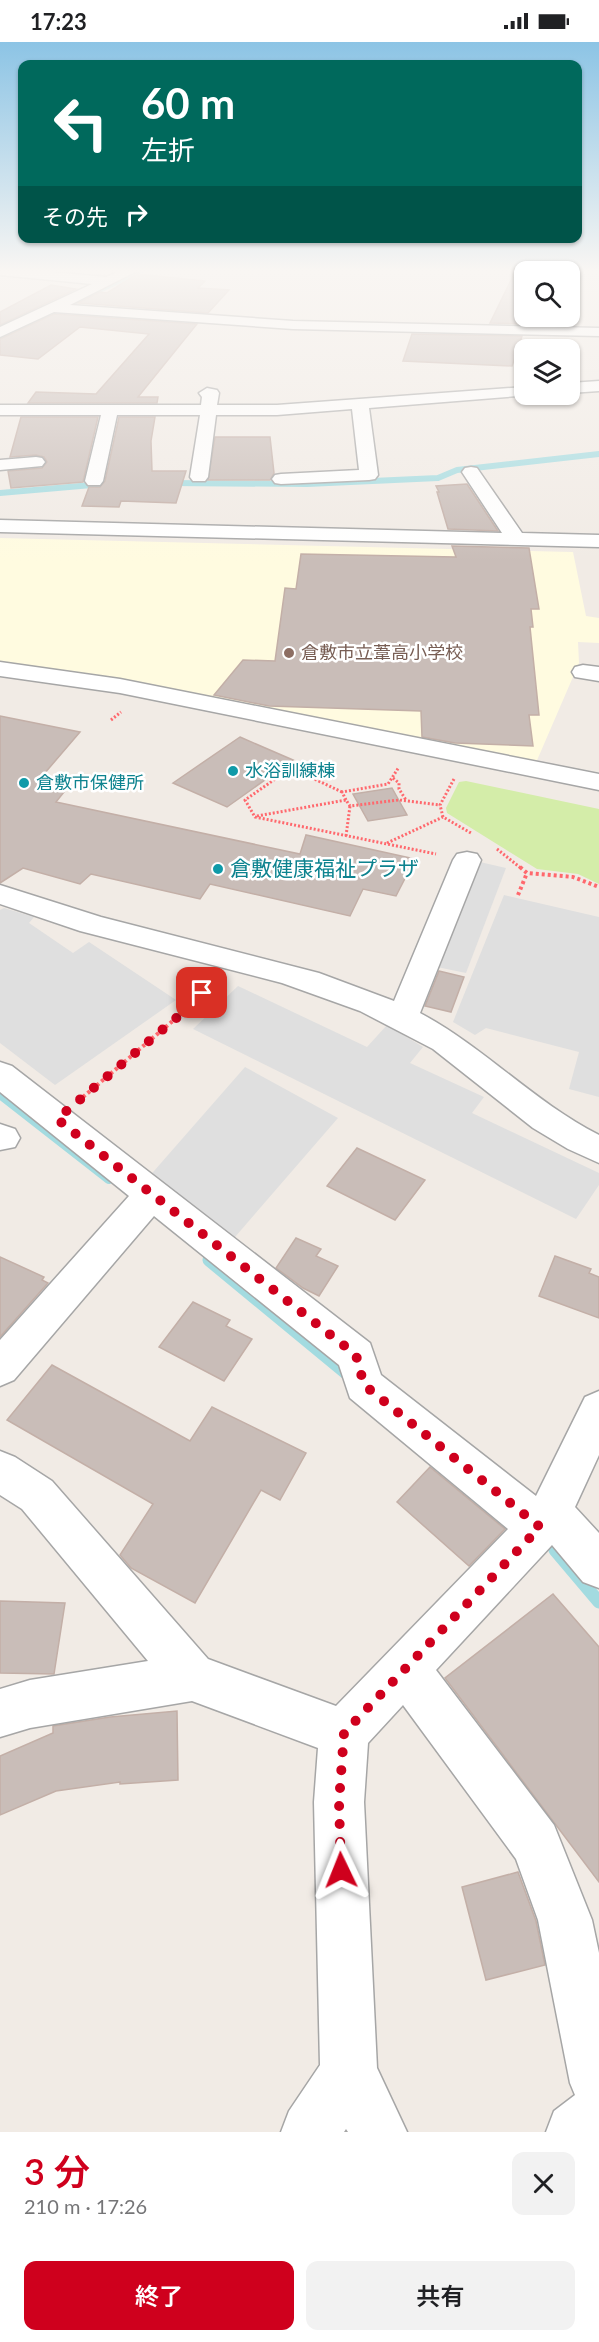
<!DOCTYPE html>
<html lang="ja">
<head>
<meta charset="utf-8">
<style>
  body { margin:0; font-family:Lato,"Noto Sans JP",sans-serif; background:#f2f2f2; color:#202124; height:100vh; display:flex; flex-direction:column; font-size:22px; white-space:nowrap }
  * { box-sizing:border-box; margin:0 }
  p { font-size:20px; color:#757577 }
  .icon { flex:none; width:33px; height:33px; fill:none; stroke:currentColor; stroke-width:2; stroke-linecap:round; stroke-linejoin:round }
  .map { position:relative; height:2090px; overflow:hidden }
  .side { display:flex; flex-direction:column; background:#fff; flex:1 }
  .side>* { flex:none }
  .top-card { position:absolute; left:18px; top:18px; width:564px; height:183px; border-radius:12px; box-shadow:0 2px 4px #0004; background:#00695c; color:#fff; overflow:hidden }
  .fabs { position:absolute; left:514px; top:219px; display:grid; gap:12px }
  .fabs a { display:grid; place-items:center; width:66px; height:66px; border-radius:12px; background:#fff; box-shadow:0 2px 4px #0004; font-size:30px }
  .pin { position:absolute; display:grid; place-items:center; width:51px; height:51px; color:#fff; margin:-26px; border-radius:12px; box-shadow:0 3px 9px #0006 }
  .me { position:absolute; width:66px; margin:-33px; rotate:358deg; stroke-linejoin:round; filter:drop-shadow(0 0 4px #0008) }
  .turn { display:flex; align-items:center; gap:21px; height:126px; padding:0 24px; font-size:27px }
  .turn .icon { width:78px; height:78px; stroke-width:2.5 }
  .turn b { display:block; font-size:42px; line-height:51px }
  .then { display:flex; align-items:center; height:57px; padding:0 24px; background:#0003; gap:12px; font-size:22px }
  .round { display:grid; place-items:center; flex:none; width:63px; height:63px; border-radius:12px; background:#f2f2f2 }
  .head { display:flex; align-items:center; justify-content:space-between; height:102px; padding:0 24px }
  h1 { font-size:36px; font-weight:600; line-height:45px; color:#cf001d }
  .cta { display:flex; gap:12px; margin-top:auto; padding:12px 24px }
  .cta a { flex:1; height:69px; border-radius:12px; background:#cf001d; color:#fff; font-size:24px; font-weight:600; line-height:69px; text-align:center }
  .cta a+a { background:#f2f2f2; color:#202124 }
  .status { display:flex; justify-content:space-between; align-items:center; height:42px; padding:0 30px; background:#fff; direction:ltr }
  .status svg { height:16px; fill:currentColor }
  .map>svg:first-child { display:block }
  .education { fill:#fffbe0 }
  .grass { fill:#d4eda9 }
  .parking { fill:#dfdfdf }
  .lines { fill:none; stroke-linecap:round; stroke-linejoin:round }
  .stream-far3 { stroke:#a3dbe0; stroke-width:4.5 }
  .stream-far2 { stroke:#a3dbe0; stroke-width:6 }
  .stream-far1 { stroke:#a3dbe0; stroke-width:10 }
  .stream { stroke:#a3dbe0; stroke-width:13 }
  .building { fill:#c9bdb8; stroke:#c3afa7; stroke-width:1.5 }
  .minor-casing { stroke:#a6a6a6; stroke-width:3 }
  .path-far1 { stroke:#ff686d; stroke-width:3; stroke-dasharray:2 2; stroke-linecap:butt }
  .path { stroke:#ff686d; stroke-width:4; stroke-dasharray:3 3; stroke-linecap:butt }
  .minor { fill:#fff; fill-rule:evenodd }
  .route { stroke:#cf001d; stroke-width:10; stroke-dasharray:0 18 }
  .education-dot { fill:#8d6e63; stroke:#fff; stroke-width:2 }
  .culture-dot { fill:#0f9aa8; stroke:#fff; stroke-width:2 }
  .labels { text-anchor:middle; stroke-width:5; stroke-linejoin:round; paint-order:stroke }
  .far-education-label { font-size:18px; fill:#785e54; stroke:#fff; text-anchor:start }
  .far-culture-label { font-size:18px; fill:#0d838f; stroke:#fff; text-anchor:start }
  .culture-label { font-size:21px; fill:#0d838f; stroke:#fff; text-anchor:start }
</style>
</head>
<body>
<div class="status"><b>17:23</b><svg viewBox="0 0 49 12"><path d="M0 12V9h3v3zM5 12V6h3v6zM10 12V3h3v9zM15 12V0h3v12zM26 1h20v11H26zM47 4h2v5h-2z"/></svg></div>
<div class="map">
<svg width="599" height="2090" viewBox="0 0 599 2090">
  <rect width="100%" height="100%" fill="#f1ebe5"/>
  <polygon class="education" points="0,496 573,510 586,574 599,576 599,601 578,600 579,621 535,723 0,624"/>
  <polygon class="grass" points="466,739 599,767 599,842 578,832 537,827 447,771 446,766 459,740"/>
  <g class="parking">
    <polygon points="480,820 506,826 466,931 437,925"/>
    <polygon points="504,853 599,875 599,1055 569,1047 579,1010 486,986 475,993 453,980"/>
    <polygon points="4,866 34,875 29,881 73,911 89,900 176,958 55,1043 0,1001 0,868"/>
    <polygon points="238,944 367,1005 387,983 423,1005 410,1021 484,1055 472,1071 599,1131 599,1143 576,1177 193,987"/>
    <polygon points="245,1025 338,1076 229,1202 147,1137"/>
  </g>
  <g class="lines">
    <polyline class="stream-far3" points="0,296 143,228"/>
    <g class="stream-far2">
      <polyline points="170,441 307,442 438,436 457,428 599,412"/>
      <polyline points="0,451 115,441"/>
    </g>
    <polyline class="stream-far1" points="0,1052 109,1137"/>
    <g class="stream">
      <polyline points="209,1218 346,1331"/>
      <polyline points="555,1508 599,1560"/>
    </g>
  </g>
  <g class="building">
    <polygon points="137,232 205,239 198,246 229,248 208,271 78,261 100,250 107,251"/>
    <polygon points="514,232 523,282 490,281"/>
    <polygon points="51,243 76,247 0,283 0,270"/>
    <polygon points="54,272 197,282 138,355 158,355 157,361 28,361 36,350 96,352 149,292 80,285 38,317 0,313 0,297"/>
    <polygon points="412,292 522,294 512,324 403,319"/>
    <polygon points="21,375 98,375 83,440 11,446 8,429 42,426 47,420 44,415 36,413 10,415"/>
    <polygon points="119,375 155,375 151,399 152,429 186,429 176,461 121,459 119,465 82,464 89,445 100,445 105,439"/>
    <polygon points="215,395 270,395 274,431 270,438 208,438"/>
    <polygon points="467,442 498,489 448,487 437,450 439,450 436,444"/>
    <polygon points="452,504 529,506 539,567 531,567 533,585 530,585 539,673 529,673 533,704 455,701 422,695 421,669 269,664 214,653 243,618 275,619 285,546 296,547 301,512 456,515"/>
    <polygon points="0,674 80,690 38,739 68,745 56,760 300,812 306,793 415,817 396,854 363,847 350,874 210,842 200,857 91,832 80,842 23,826 0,841"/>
    <polygon points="240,695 293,718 227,765 173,741"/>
    <polygon points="392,746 407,773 368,779 353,752"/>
    <polygon points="439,929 464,935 451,970 425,964"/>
    <polygon points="357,1106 425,1138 395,1178 327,1144"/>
    <polygon points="296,1196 321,1207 316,1214 338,1224 319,1254 303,1246 276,1226"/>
    <polygon points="555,1214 591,1227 589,1231 599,1235 599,1276 539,1254"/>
    <polygon points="0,1215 44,1235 42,1238 48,1241 0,1295"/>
    <polygon points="193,1260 230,1278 226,1284 252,1297 224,1339 159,1305"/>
    <polygon points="52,1323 190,1399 212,1365 306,1411 280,1458 261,1448 195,1561 131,1526 120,1513 153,1462 7,1378"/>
    <polygon points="430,1425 505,1487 469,1524 397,1460"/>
    <polygon points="553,1552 599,1605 599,1840 445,1636"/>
    <polygon points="0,1559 65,1561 54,1632 0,1631"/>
    <polygon points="177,1669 178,1738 120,1742 120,1740 56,1749 0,1773 0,1714 53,1691 53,1684 110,1675"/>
    <polygon points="518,1830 536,1879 545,1923 486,1938 462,1845"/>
  </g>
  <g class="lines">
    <defs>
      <g id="minor">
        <polygon points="0,228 29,228 106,235 122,228 139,228 70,263 293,279 599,286 599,294 293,287 54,270 0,295 0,285 92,242 0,233"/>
        <polygon points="542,228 554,228 555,230 541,230"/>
        <polygon points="599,339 599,349 570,351 570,341"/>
        <polygon points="525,345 525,352 531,353 369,366 378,433 375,437 369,438 281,442 275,441 272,437 275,433 281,432 359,428 352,367 277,373 216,373 208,435 205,439 193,439 190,435 200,373 117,373 103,439 100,443 88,443 85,439 101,373 0,373 0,363 201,363 202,355 199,351 207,346 217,348 219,351 217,363 277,363"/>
        <polygon points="36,415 42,416 45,420 42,424 0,428 0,418"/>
        <polygon points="471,425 477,426 522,491 599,493 599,505 0,490 0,478 502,491 462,430 465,426"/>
        <polygon points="0,620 120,637 599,732 599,748 120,651 0,634"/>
        <polygon points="583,623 599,625 599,639 575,635 572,630 575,625"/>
        <path d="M467 810 477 812 481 818 420 971C484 1005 534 1060 599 1093V1121L568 1107 533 1086 433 1007 360 969 282 941 80 889 0 862V843L101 875 319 931 394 959 453 818 457 812Z"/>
        <polygon points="0,1020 12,1024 370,1301 381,1333 536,1454 585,1355 599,1349 599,1413 575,1465 599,1491 599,1546 583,1540 552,1503 436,1628 554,1783 592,1878 599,1911 599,2090 546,2090 554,2069 575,2053 570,2041 538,1878 516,1817 403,1663 368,1701 364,1760 377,2026 407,2090 348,2090 346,2087 344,2090 281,2090 289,2069 320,2023 314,1760 318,1706 192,1659 30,1686 0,1695 0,1647 30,1638 148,1619 22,1467 0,1453 0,1409 15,1415 52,1439 208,1617 336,1664 508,1487 350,1356 339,1323 154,1174 14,1338 0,1344 0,1298 129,1154 0,1050"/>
        <polygon points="0,1082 15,1087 20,1096 15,1105 0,1108"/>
      </g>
    </defs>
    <use href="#minor" class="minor-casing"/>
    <g class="path-far1">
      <polyline points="111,678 121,670"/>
      <polyline points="393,736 399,741 399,747 406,758"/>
      <polyline points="454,737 440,763 443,775 471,791"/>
      <polyline points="342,750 291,726 245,758 255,775 436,812"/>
      <polyline points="346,758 342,750 388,742 399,725"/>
      <polyline points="257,774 346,758 350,764 399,758 440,763"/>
      <polyline points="346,794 350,764"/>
      <polyline points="387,801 443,775"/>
      <polyline points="497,807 522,827"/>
    </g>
    <g class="path">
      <polyline points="520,825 527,831 573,835 599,845"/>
      <polyline points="518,853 527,831"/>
      <polyline points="83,1055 194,961 202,951 191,938"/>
    </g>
    <use href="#minor" class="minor"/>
  </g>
  <linearGradient id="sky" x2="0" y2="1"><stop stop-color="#8cc4e5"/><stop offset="0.44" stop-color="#f9f6f3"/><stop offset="1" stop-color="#f9f6f3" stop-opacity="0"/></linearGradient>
  <rect width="599" height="520" fill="url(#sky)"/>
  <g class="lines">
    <polyline class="route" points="202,951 194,961 57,1077 356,1313 364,1343 540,1485 344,1691 339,1760 341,1828"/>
  </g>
  <circle class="education-dot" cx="289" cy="611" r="6"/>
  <g class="culture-dot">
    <circle cx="233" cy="729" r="6"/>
    <circle cx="24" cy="741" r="6"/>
    <circle cx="218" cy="827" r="6"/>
  </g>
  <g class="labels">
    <g class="far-education-label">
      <text x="301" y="617">倉敷市立葦高小学校</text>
    </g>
    <g class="far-culture-label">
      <text x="245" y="735">水浴訓練棟</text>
      <text x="36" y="747">倉敷市保健所</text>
    </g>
    <g class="culture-label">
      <text x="230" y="834">倉敷健康福祉プラザ</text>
    </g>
  </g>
</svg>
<div class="fabs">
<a><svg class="icon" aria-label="search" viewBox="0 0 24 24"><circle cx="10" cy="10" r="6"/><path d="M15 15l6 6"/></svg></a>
<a><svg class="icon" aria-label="layers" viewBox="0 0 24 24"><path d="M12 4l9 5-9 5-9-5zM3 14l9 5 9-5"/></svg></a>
</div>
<div class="pin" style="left:202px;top:951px;background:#d93025"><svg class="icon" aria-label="arrive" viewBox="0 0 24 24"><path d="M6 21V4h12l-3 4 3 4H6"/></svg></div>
<svg class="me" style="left:341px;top:1828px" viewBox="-20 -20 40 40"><path d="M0-17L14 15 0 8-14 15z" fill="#cf001d" stroke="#fff" stroke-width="4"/></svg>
<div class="top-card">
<div class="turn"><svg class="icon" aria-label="left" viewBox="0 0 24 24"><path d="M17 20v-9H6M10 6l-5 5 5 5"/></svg><div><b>60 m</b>左折</div></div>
<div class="then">その先<svg class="icon" aria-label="right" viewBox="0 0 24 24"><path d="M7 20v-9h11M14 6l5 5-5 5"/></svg></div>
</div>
</div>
<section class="side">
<div class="head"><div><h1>3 分</h1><p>210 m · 17:26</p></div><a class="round"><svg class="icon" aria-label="close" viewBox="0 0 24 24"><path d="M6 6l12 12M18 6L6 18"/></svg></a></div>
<div class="cta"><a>終了</a><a>共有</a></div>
</section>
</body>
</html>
